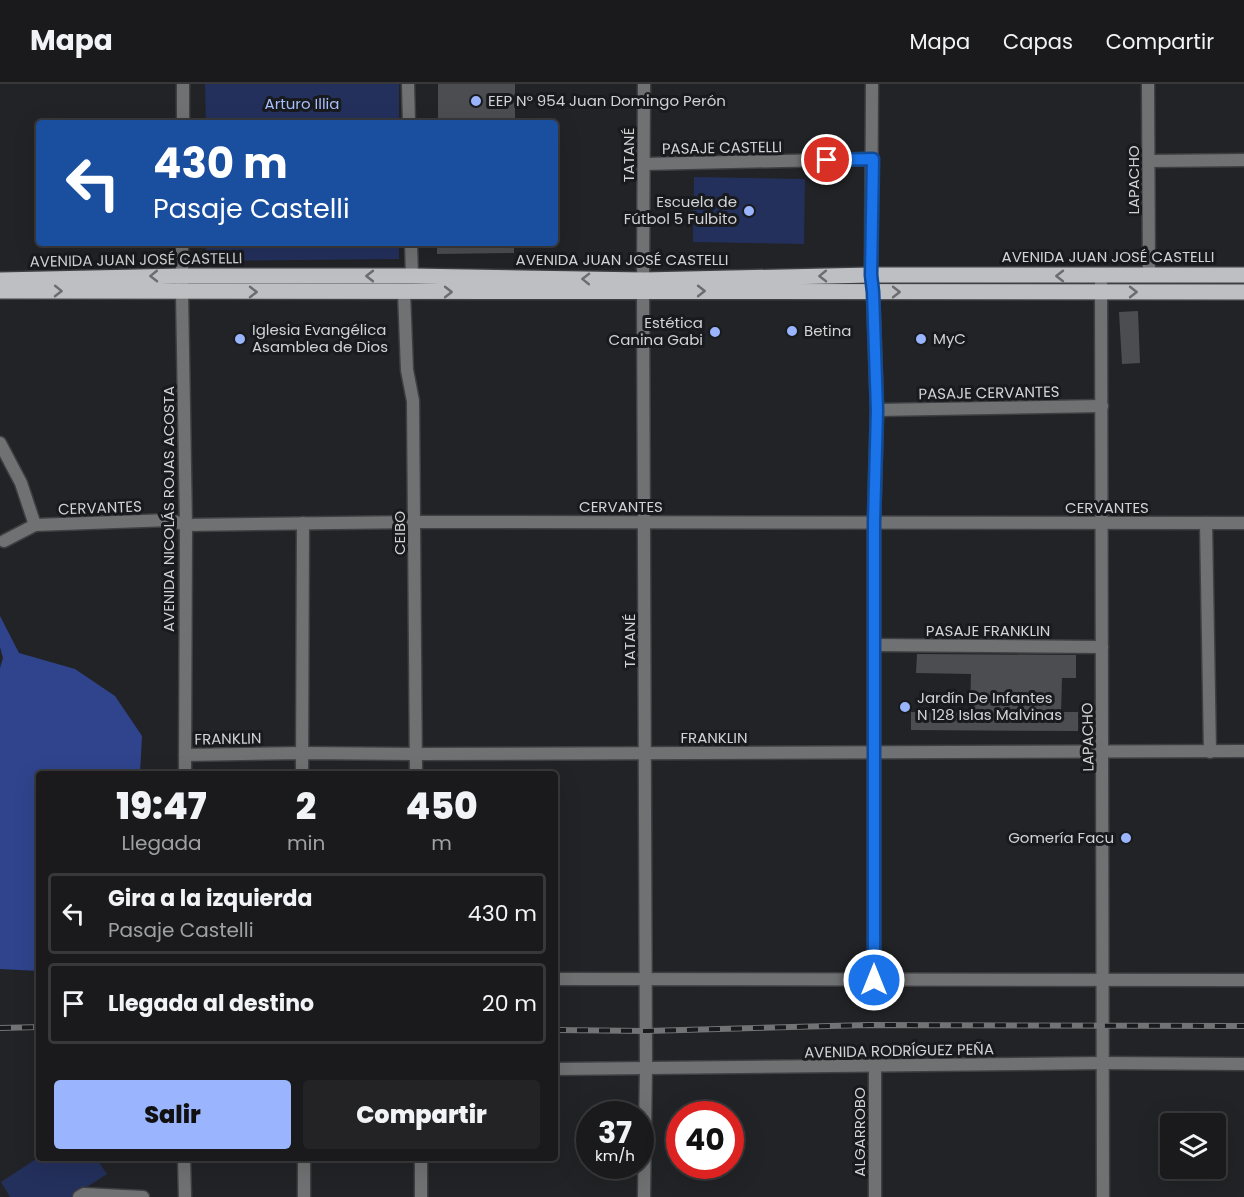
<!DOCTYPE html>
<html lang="es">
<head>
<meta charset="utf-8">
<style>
  body { margin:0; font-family:Poppins,sans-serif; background:#232325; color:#f1f3f6; height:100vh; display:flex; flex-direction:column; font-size:22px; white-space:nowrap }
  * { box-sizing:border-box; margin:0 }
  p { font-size:20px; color:#9fa1a3 }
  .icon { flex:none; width:33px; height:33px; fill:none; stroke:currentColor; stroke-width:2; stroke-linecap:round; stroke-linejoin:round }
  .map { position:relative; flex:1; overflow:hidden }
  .drawer { position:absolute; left:36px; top:687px; width:522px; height:390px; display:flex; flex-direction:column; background:#1a1a1c; border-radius:6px; box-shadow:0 6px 24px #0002,0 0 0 2px #38383b }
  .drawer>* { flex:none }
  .guide { position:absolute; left:36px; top:36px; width:522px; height:126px; border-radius:6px; box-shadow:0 6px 24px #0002,0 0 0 2px #38383b; background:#1a4fa0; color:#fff; overflow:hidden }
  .fabs { position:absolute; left:1160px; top:1029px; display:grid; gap:12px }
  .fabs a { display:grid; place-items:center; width:66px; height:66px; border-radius:6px; background:#1a1a1c; box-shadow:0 6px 24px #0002,0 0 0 2px #38383b; font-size:30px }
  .speed { position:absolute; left:576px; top:1017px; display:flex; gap:12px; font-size:30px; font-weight:700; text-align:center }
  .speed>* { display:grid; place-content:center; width:78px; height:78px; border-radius:50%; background:#1a1a1c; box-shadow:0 6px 24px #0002,0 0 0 2px #38383b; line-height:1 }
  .speed small { font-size:15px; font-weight:400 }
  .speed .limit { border:9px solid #d22; background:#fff; color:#111 }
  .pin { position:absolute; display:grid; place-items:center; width:51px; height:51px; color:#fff; margin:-26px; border:3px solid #fff; border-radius:50%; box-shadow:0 2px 6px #0007 }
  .me { position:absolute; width:66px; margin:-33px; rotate:0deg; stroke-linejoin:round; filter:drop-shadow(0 0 4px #0008) }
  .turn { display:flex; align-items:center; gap:21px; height:126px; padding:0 18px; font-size:27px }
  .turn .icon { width:78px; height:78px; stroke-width:2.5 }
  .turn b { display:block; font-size:42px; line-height:51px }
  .eta { display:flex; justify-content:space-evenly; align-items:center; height:102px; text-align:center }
  .eta b { font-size:36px; font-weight:800; line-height:42px }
  .action { display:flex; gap:12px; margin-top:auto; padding:12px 18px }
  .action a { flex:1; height:69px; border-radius:6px; background:#9ab5fd; color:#111; font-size:24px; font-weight:800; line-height:69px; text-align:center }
  .action a+a { background:#232325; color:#f1f3f6 }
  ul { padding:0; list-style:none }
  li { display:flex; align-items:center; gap:18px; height:81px; margin:0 12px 9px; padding:0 6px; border:3px solid #38383b; border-radius:6px }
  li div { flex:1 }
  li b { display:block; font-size:22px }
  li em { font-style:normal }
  header { display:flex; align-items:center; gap:36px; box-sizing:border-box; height:84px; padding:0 30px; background:#1a1a1c; border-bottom:2px solid #38383b }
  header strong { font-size:28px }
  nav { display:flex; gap:33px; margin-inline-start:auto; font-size:21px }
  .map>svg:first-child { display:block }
  .green { fill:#23305c }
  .water { fill:#2f448d }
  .building { fill:#4b4d50 }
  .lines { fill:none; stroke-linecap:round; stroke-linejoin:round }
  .minor-casing { stroke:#3e3f42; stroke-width:15 }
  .tertiary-casing { stroke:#3e3f42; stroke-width:15 }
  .primary-casing { stroke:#3e3f42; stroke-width:18 }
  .minor { stroke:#707172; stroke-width:12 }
  .tertiary { stroke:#707172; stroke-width:12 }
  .primary { stroke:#bebfc3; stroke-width:15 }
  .rail-casing { stroke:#727375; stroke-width:6 }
  .rail { stroke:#181a1d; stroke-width:4; stroke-dasharray:11; stroke-linecap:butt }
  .oneway { stroke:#6b6c70 }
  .route-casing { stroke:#114b97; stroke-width:15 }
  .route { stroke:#1a73e8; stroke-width:10 }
  .poi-dot { fill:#9ab5fd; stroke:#181a1d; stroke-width:2 }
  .labels { text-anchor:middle; stroke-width:6; stroke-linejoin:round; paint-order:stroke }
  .poi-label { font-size:15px; fill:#d1d2d4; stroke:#181a1d; text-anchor:start }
  .park-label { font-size:15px; fill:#a7befc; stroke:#181a1d }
  .street-label { font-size:15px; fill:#d1d2d4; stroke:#181a1d }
</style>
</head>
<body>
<header>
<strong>Mapa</strong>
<nav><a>Mapa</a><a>Capas</a><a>Compartir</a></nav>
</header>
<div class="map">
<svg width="1244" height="1113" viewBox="0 0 1244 1113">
  <rect width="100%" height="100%" fill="#222326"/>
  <g class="green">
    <polygon points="205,0 399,0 399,39 206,39"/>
    <polygon points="694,93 805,95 804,160 693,158"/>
    <polygon points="206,159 399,159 399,175 206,177"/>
    <polygon points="39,1073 96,1074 107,1090 71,1113 10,1113 1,1098"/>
  </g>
  <polygon class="water" points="0,532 19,569 75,585 115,612 142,652 140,690 39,690 39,887 0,885 0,584 3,574 0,563"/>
  <g class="building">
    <polygon points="438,0 515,0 515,34 458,34 458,39 438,39"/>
    <polygon points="437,159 514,159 514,169 437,170"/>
    <polygon points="1138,227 1140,279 1122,280 1119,228"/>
    <polygon points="917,570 1076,571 1076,594 1062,594 1061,628 1078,628 1078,647 911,646 911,628 970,629 971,590 916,589"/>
  </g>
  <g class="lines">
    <defs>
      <g id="minor">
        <polyline points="408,0 409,39"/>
        <polyline points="1148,0 1149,192"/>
        <polyline points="1149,77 1244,76"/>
        <polyline points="644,80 872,75"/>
        <polyline points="411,159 412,192"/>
        <polyline points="1101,199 1103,1113"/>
        <polyline points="182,208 186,441 185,690"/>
        <polyline points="404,208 407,286 413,317 416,690"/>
        <polyline points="877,326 1102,322"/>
        <polyline points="0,359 21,399 35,441"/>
        <polyline points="1206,439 1210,668"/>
        <polyline points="4,457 35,441 170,436 186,441 415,438 1244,439"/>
        <polyline points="875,561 1102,563"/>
        <polyline points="185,671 302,669 416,670 1244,667"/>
        <polyline points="302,690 303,439"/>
        <polyline points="555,895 1244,896"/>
        <polyline points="875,982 875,1113"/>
        <polyline points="555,985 1103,979 1244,980"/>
        <polyline points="184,1074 185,1113"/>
        <polyline points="421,1074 421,1113"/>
        <polyline points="79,1113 84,1110 143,1113"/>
        <polyline points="304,1113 304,1074"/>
      </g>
      <g id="tertiary">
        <polyline points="644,0 643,207 646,984 644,1113"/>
        <polyline points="872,0 871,191 873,208 877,326 874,438 874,895"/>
        <polyline points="183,39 183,0"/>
        <polyline points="182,201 182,159"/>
      </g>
      <g id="primary">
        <polyline points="0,196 182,192 412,192 644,196 871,191 1244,191"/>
        <polyline points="0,207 1244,208"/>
      </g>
    </defs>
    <use href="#minor" class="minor-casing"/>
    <use href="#tertiary" class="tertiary-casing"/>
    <use href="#primary" class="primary-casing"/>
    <use href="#minor" class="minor"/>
    <use href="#tertiary" class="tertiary"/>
    <use href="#primary" class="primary"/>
    <defs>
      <g id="rail">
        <polyline points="0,944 39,943"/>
        <polyline points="555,946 646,947 868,941 1244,942"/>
      </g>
    </defs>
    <use href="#rail" class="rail-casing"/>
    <use href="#rail" class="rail"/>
  </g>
  <defs><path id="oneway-chevron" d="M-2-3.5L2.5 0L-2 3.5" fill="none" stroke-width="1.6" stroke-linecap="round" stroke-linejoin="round" transform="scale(1.5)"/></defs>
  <g class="oneway">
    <use href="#oneway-chevron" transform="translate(154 192) rotate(179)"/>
    <use href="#oneway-chevron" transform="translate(370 192) rotate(-180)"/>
    <use href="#oneway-chevron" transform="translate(823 192) rotate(179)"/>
    <use href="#oneway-chevron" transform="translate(1060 192) rotate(-180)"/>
    <use href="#oneway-chevron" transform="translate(586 195) rotate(-179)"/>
    <use href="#oneway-chevron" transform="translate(58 207) rotate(1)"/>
    <use href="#oneway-chevron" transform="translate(701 207)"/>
    <use href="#oneway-chevron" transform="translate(253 208)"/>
    <use href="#oneway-chevron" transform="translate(448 208)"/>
    <use href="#oneway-chevron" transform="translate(896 208)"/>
    <use href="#oneway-chevron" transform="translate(1133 208)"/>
  </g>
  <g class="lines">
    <defs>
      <polyline id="route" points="827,76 873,75 871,191 873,208 877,326 874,438 874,896"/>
    </defs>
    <use href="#route" class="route-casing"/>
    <use href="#route" class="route"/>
  </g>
  <g class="poi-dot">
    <circle cx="476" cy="17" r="6"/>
    <circle cx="749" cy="127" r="6"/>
    <circle cx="792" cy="247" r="6"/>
    <circle cx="715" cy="248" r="6"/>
    <circle cx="240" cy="255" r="6"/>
    <circle cx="921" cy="255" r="6"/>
    <circle cx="905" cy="623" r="6"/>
    <circle cx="1126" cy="754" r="6"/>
  </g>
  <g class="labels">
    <g class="poi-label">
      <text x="488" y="22">EEP N° 954 Juan Domingo Perón</text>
      <text x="737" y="123" text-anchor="end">Escuela de<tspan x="737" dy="17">Fútbol 5 Fulbito</tspan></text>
      <text x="703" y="244" text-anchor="end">Estética<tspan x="703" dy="17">Canina Gabi</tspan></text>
      <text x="252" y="251">Iglesia Evangélica<tspan x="252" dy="17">Asamblea de Dios</tspan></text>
      <text x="804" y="252">Betina</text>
      <text x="933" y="260">MyC</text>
      <text x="917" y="619">Jardín De Infantes<tspan x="917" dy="17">N 128 Islas Malvinas</tspan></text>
      <text x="1114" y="759" text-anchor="end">Gomería Facu</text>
    </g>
    <g class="park-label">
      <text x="302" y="25">Arturo Illia</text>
    </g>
    <g class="street-label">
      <text transform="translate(722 64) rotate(-1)" y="5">PASAJE CASTELLI</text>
      <text transform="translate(629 71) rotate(-90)" y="5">TATANÉ</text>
      <text transform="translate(1134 96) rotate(-90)" y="5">LAPACHO</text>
      <text x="1108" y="178">AVENIDA JUAN JOSÉ CASTELLI</text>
      <text transform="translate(136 176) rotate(-1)" y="5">AVENIDA JUAN JOSÉ CASTELLI</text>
      <text x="622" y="181">AVENIDA JUAN JOSÉ CASTELLI</text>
      <text transform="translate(989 309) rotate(-1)" y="5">PASAJE CERVANTES</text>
      <text x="621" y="428">CERVANTES</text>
      <text transform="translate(100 424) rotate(-2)" y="5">CERVANTES</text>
      <text x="1107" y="429">CERVANTES</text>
      <text transform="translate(169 425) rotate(-90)" y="5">AVENIDA NICOLÁS ROJAS ACOSTA</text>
      <text transform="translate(400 449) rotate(-90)" y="5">CEIBO</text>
      <text x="988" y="552">PASAJE FRANKLIN</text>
      <text transform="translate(630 557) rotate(-90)" y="5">TATANÉ</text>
      <text transform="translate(1088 653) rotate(-91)" y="5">LAPACHO</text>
      <text x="714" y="659">FRANKLIN</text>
      <text transform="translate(228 655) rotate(-1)" y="5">FRANKLIN</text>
      <text transform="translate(899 967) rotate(-1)" y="5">AVENIDA RODRÍGUEZ PEÑA</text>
      <text transform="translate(860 1048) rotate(-90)" y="5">ALGARROBO</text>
    </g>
  </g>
</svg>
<div class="fabs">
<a><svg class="icon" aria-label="layers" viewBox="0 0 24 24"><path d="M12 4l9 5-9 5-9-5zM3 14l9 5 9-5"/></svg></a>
</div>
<div class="speed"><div>37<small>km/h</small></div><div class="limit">40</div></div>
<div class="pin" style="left:827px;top:76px;background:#d93025"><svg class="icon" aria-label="arrive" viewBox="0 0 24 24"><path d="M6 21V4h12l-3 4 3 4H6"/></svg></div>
<svg class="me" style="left:874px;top:896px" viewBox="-20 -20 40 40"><circle r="17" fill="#1a73e8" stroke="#fff" stroke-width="3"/><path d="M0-11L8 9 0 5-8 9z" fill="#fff"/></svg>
<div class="guide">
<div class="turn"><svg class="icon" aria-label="left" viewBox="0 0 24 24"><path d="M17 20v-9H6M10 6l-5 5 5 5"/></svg><div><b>430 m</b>Pasaje Castelli</div></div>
</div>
<section class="drawer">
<div class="eta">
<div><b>19:47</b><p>Llegada</p></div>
<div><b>2</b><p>min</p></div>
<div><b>450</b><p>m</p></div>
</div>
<ul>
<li><svg class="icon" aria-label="left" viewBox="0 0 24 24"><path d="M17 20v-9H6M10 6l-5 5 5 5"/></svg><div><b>Gira a la izquierda</b><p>Pasaje Castelli</p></div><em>430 m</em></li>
<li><svg class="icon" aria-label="arrive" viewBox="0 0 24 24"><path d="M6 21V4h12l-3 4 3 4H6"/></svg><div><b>Llegada al destino</b></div><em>20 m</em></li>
</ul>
<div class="action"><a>Salir</a><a>Compartir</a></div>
</section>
</div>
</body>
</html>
